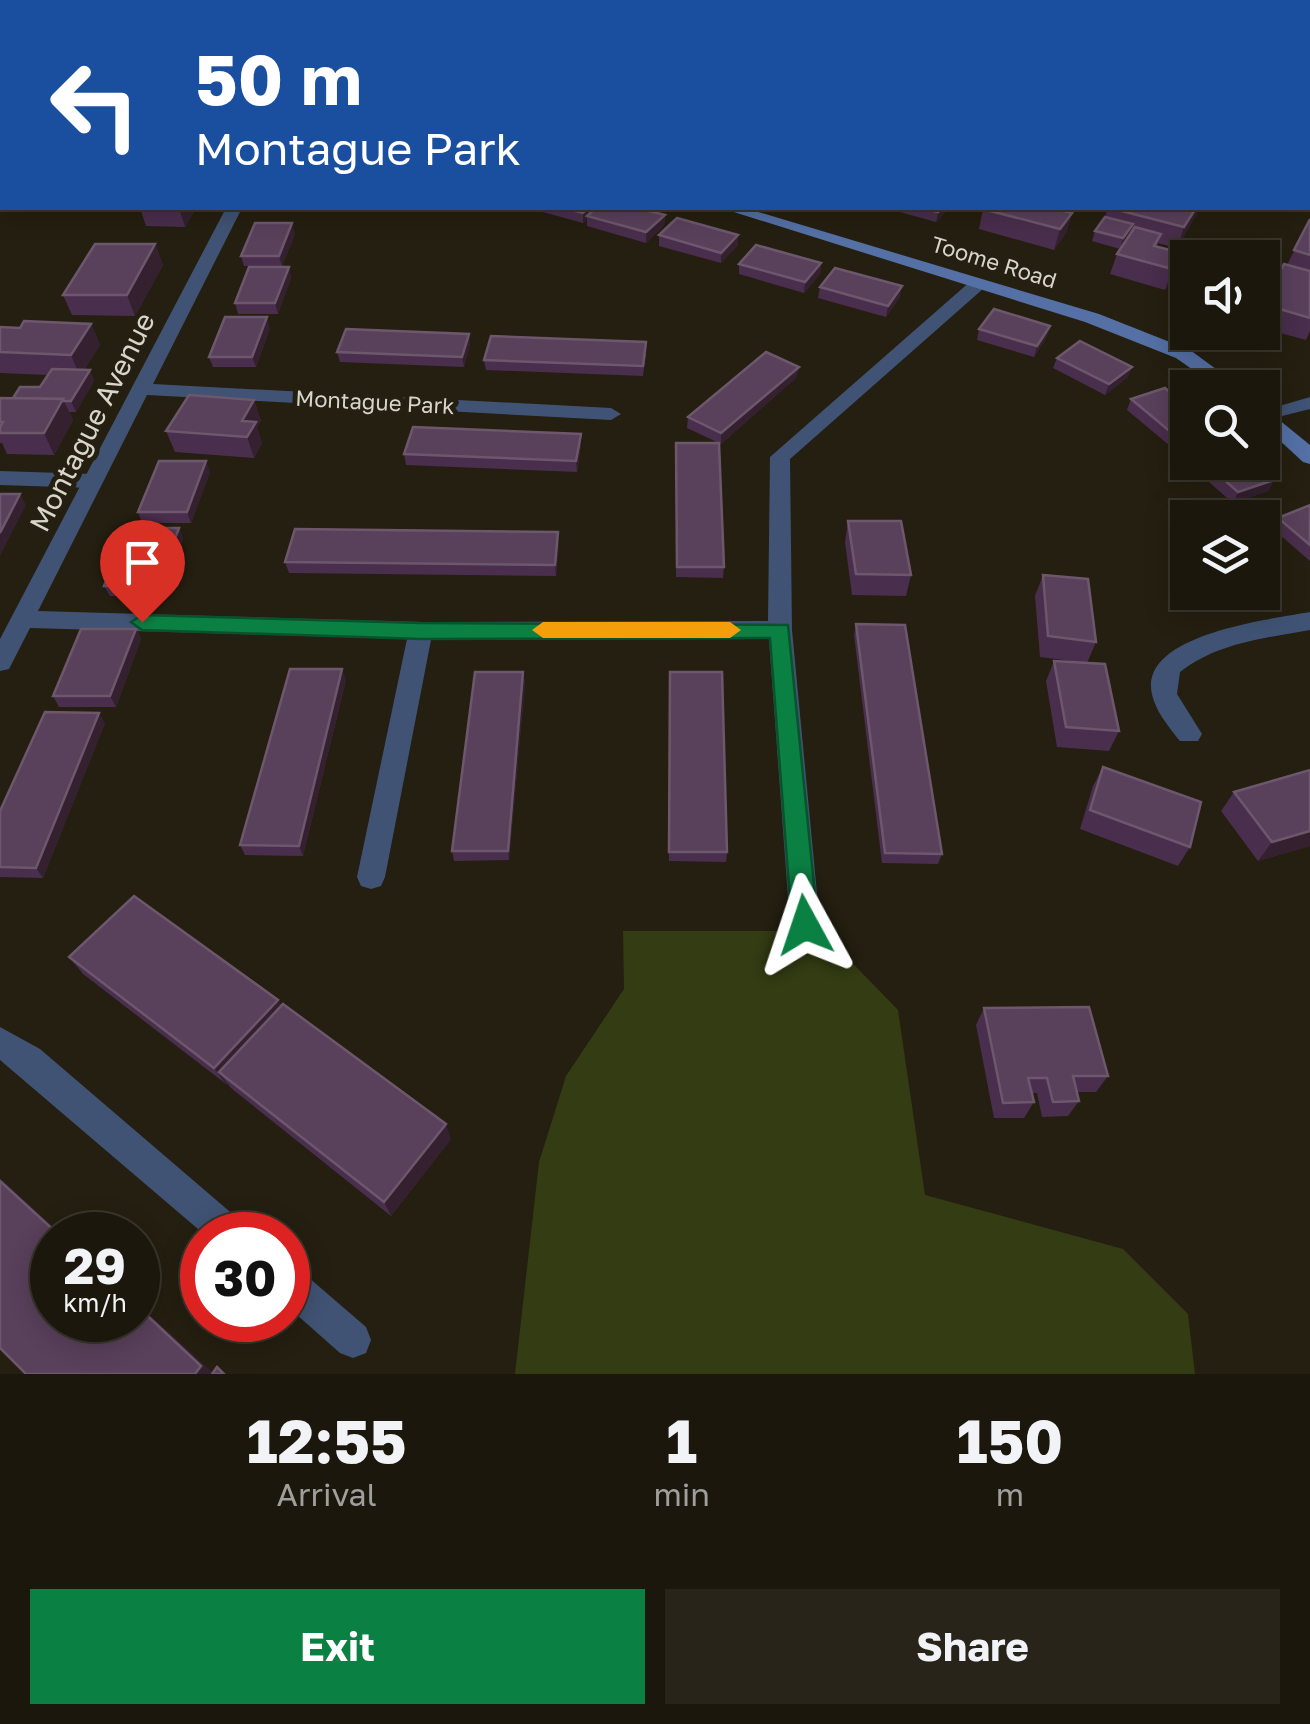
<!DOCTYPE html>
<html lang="en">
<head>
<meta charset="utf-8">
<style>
  body { margin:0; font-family:"Golos Text",sans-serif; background:#28241a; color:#f1f3f6; height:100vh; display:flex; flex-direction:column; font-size:38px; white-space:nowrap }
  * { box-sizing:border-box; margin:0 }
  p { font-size:32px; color:#a09f9d }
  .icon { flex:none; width:55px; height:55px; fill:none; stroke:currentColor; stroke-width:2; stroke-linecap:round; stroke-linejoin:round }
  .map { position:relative; height:1374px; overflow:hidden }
  .drawer { display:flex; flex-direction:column; background:#1b170c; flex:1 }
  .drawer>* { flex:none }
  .banner { position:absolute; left:0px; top:0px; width:1310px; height:210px; box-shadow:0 5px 25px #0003,0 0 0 2px #39362d; background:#1a4fa0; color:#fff; overflow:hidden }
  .fabs { position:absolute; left:1170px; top:240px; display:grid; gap:20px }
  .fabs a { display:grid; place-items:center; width:110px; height:110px; border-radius:0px; background:#1b170c; box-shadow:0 5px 25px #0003,0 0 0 2px #39362d; font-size:50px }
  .speed { position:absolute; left:30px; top:1212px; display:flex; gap:20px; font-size:50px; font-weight:700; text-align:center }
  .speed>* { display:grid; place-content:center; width:130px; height:130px; border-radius:50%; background:#1b170c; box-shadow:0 5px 25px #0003,0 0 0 2px #39362d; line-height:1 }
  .speed small { font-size:25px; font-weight:400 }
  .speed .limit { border:15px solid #d22; background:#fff; color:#111 }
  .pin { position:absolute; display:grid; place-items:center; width:85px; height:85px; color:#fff; margin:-102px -42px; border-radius:50% 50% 50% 0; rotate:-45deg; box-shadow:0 0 10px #0007 }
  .pin .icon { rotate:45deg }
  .me { position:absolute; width:110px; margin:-55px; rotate:355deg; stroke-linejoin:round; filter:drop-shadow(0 0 8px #0008) }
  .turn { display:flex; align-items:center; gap:35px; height:210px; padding:0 30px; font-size:45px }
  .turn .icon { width:130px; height:130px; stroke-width:2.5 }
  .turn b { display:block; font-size:70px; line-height:85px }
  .eta { display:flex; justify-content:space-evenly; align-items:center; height:170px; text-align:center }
  .eta b { font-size:60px; font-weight:700; line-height:70px }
  .button { display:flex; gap:20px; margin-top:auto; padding:20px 30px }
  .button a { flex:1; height:115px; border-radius:0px; background:#0b8043; color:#fff; font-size:40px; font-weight:700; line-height:115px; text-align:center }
  .button a+a { background:#28241a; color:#f1f3f6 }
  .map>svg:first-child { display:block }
  .green { fill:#343c13 }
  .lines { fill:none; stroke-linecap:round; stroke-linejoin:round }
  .service { fill:#415374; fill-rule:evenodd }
  .minor { fill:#415374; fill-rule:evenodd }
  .secondary { fill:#5470a5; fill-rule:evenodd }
  .wall { fill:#4a2e4d }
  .shaded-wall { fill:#34202f }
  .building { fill:#59405b; stroke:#6d576c; stroke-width:2.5 }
  .route { fill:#0b8043; stroke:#07532c; stroke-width:2.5 }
  .slow { fill:#f59e0b }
  .labels { text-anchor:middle; stroke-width:10; stroke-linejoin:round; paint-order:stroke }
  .far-street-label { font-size:22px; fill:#d8d5cb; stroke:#241f10 }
  .street-label { font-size:28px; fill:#d8d5cb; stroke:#241f10 }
</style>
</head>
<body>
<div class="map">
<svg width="1310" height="1374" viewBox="0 0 1310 1374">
  <rect width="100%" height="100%" fill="#241f10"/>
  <polygon class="green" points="623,931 787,931 827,937 898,1010 925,1195 1123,1249 1188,1314 1195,1374 515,1374 539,1162 566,1076 624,989"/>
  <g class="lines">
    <g class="service">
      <polygon points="472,0 484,0 485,2 473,2"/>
      <polygon points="0,471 92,474 103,481 92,488 0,485"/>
    </g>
    <g class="minor">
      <rect x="0" y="88" width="2" height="8"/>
      <polygon points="226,208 242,208 153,384 611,408 621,414 611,420 147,395 38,611 421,622 768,621 770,457 972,280 984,280 984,288 790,459 792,630 820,925 815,934 805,938 795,934 790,925 769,639 431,640 385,877 381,886 371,889 361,886 357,877 407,639 30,628 9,669 0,671 0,639"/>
      <polygon points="1310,397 1310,409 1262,421 1262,411"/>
      <path d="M1310 612V630C1265 638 1217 643 1180 672L1177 694 1202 734 1198 741H1180C1168 726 1152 707 1151 687 1149 633 1272 619 1310 612Z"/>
      <polygon points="0,1027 40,1049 243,1223 248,1235 205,1235 0,1060"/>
      <polygon points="288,1266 301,1271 366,1327 371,1340 366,1353 353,1358 340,1353 288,1307"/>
    </g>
    <g class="secondary">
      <polygon points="721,208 745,208 1099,314 1190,350 1242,388 1219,388 1176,358 1085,322"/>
      <polygon points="1262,406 1310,445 1310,464 1303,462 1262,424"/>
    </g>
  </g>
  <g class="wall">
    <polygon points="512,0 712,0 713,2 512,2"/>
    <rect x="760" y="0" width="53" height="2"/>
    <rect x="956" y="0" width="99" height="2"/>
    <polygon points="1070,0 1101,0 1099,2 1083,2"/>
    <polygon points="1308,33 1310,33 1309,80 1308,80"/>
    <rect x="0" y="108" width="2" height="48"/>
    <polygon points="140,208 196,208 185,227 146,226"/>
    <polygon points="528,208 637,208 665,215 664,225 646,243 587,226 587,220 583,223"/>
    <polygon points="885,208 947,208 946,211 936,222"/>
    <polygon points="1108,208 1196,215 1177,248 1158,243 1157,247 1175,274 1165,290 1110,274 1117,254 1130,235 1120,249 1092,241 1095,231 1105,217"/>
    <polygon points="983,209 1072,213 1066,233 1054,250 979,229"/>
    <polygon points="1310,219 1310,331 1306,340 1262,328 1262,306 1284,264 1287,265"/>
    <polygon points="295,234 282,266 244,266 241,256"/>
    <polygon points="659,235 738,245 721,263 659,246"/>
    <polygon points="155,244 163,265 135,316 72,315 63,295"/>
    <polygon points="821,263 820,274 804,293 739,274 739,264"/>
    <polygon points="289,267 291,278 278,314 238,314 235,303"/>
    <polygon points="820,287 900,297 886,317 818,298"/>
    <polygon points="91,324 100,345 84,370 90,370 94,381 76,412 69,412 73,420 54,455 7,454 2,443 0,443 0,398 13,398 40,387 48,375 0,373 0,327 20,328"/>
    <polygon points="270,328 256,367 213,367 209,357"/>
    <polygon points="979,329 1047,336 1034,357 977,340"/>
    <polygon points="469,334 470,344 464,367 340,362 337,352"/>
    <polygon points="646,353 643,376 486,370 484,360"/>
    <polygon points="1057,358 1128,377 1105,395 1053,368"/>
    <polygon points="797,377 721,444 687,428 688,417"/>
    <polygon points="1131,399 1188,407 1169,445 1127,410"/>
    <polygon points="254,400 261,421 257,427 262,443 254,458 175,452 166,431"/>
    <polygon points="676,443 724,567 723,578 676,577"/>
    <polygon points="581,444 577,472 406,465 404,454"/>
    <polygon points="1188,462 1252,462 1274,480 1268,491 1233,503 1187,463"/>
    <polygon points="210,472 191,523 142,523 138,512"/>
    <polygon points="1310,505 1310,561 1272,528 1278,518"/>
    <polygon points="848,521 911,575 906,596 852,595 845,542"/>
    <polygon points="179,528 183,539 162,596 110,596 104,586"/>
    <polygon points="558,532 559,542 556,576 289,573 285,562"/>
    <polygon points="1043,575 1096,642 1087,663 1040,657 1035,596"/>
    <polygon points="856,624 942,854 938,864 882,863 854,635"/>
    <polygon points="136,629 141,639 116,707 59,707 53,696"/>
    <polygon points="1054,661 1119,731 1109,751 1057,747 1046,681"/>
    <polygon points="523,672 525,683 509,860 454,861 452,851"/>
    <polygon points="670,672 727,852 726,862 669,861"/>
    <polygon points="346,680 303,856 245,855 240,845"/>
    <polygon points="105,723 43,878 0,877 0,811"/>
    <polygon points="1103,767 1190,847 1178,866 1080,829 1093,786"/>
    <polygon points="1234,792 1310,846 1258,861 1221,811"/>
    <polygon points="69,957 278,1000 282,1006 451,1139 391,1216 231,1088 227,1083 226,1084 83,974"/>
    <polygon points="984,1008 1108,1076 1096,1092 1077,1092 1079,1101 1068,1116 1042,1117 1037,1093 1032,1093 1034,1102 1024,1118 994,1118 976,1025"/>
  </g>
  <g class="shaded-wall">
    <rect x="302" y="0" width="107" height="2"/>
    <rect x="785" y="0" width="28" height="2"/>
    <polygon points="1019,0 1055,0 1055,2 1018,2"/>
    <polygon points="179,208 196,208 185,227"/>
    <polygon points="589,208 600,208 587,216 587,220 583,223 583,213"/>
    <polygon points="942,208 947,208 946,211 936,222 938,212"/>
    <polygon points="1196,208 1199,208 1196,215 1177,248 1184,227"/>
    <polygon points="1072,213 1066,233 1054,250 1060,229"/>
    <polygon points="665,215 664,225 646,243 646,232"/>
    <polygon points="292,223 295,234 282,266 279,256"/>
    <polygon points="1133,224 1129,235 1120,249 1123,238"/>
    <polygon points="738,235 738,245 721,263 721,253"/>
    <polygon points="155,244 163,265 135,316 127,295"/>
    <polygon points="1182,253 1175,274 1165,290 1172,269"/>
    <polygon points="821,263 820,274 804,293 805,282"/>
    <polygon points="289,267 291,278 278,314 275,303"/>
    <polygon points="902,286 900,297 886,317 888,306"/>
    <polygon points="267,317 270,328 256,367 252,357"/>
    <polygon points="91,324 100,345 80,376 71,355"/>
    <polygon points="1050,326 1047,336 1034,357 1037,346"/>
    <polygon points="469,334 470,344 464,367 462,357"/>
    <polygon points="799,367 797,377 721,444 721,433"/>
    <polygon points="1132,367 1128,377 1105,395 1109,384"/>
    <polygon points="90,370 94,381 76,412 71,401"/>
    <polygon points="63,399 73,420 54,455 44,433"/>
    <polygon points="254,400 261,421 257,427 262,443 254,458 242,421"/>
    <polygon points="1188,430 1188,439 1169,445 1173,434"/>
    <polygon points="581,434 581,444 577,472 576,461"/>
    <polygon points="206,461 210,472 191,523 187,512"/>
    <polygon points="1274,480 1268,491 1233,503 1238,492"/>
    <polygon points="20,494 26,505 0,556 0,533"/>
    <polygon points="179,528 183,539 162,596 157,586"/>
    <polygon points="558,532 559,542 556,576 555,565"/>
    <polygon points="136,629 141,639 116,707 110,696"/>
    <polygon points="342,669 346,680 303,856 299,846"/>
    <polygon points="523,672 525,683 509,860 508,851"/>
    <polygon points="99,713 105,723 43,878 36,868"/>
    <polygon points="1310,831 1310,846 1258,861 1272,842"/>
    <polygon points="278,1000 288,1017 219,1072 227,1083 226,1084 214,1068"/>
    <polygon points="446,1124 451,1139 391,1216 384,1202"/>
    <polygon points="0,1178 62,1235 59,1235 0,1181"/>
    <polygon points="138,1304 214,1374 195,1374 138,1307"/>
  </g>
  <g class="building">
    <polygon points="586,0 630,0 631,2 581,2"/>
    <polygon points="662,0 712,0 713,2 640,2 663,2"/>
    <polygon points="909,0 951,0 953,2 911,2"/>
    <polygon points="965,0 1001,0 975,2 968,2"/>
    <polygon points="1275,0 1310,0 1310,10 1308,14 1308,2 1273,2"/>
    <polygon points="1308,33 1310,33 1310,60 1308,59"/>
    <rect x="0" y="51" width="2" height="13"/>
    <rect x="0" y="108" width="2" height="28"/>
    <polygon points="563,208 589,208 583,213"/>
    <polygon points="596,208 637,208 665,215 646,232 587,216"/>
    <polygon points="922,208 942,208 938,212"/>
    <polygon points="984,208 1052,208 1072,213 1060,229 983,209"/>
    <polygon points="1110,208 1196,208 1184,227"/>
    <polygon points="1105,217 1133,224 1123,238 1095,231"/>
    <polygon points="677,218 738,235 721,253 659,235"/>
    <polygon points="1310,219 1310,255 1294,250"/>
    <polygon points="255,223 292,223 279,256 241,256"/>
    <polygon points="1135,227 1161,234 1154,246 1182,253 1172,269 1117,254"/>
    <polygon points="95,244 155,244 127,295 63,295"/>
    <polygon points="756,245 821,263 805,282 739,264"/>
    <polygon points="1284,264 1310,271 1310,318 1263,304"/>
    <polygon points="249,267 289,267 275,303 235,303"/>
    <polygon points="835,268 902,286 888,306 820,287"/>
    <polygon points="994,309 1050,326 1037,346 979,329"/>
    <polygon points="225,317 267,317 252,357 209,357"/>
    <polygon points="24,321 91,324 71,355 0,352 0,327 20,328"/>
    <polygon points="346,329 469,334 462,357 337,352"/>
    <polygon points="491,336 646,342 643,366 484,360"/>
    <polygon points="1080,341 1132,367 1109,384 1057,358"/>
    <polygon points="766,352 799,367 721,433 688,417"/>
    <polygon points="52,369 90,370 71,401 62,401 63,399 13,398 20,387 40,387"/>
    <polygon points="1165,388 1188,407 1188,430 1173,434 1131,399"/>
    <polygon points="189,395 254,400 242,421 256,422 247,437 166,431"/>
    <polygon points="0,398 63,399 44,433 0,433 0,427 3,422 0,422"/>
    <polygon points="413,427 581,434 576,461 404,454"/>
    <polygon points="676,443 719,443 724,567 677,567"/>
    <polygon points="159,461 206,461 187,512 138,512"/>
    <polygon points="1204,462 1252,462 1274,480 1238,492"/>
    <polygon points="0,494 20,494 0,533"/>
    <polygon points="1310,505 1310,545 1278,518"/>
    <polygon points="848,521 901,521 911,575 856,574"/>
    <polygon points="128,528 179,528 157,586 104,586"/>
    <polygon points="295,529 558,532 555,565 285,562"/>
    <polygon points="1043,575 1088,579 1096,642 1048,636"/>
    <polygon points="856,624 905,625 942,854 885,853"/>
    <polygon points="81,629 136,629 110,696 53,696"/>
    <polygon points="1054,661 1105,664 1119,731 1066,727"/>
    <polygon points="290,669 342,669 299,846 240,845"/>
    <polygon points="475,672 523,672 508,851 452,851"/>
    <polygon points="670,672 722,672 727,852 669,852"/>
    <polygon points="45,712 99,713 36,868 0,867 0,811"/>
    <polygon points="1103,767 1201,802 1190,847 1090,810"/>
    <polygon points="1310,770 1310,831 1272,842 1234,792"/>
    <polygon points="134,896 278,1000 214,1068 69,957"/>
    <polygon points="283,1004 446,1124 384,1202 219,1072"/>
    <polygon points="1089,1007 1108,1076 1073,1076 1079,1101 1053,1102 1047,1078 1028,1078 1034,1102 1003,1103 984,1008"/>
    <polygon points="0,1181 59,1235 52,1235 52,1320 138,1320 138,1307 201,1366 195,1374 26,1374 0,1348"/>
    <polygon points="217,1367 224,1374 212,1374"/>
  </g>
  <polygon class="route" points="142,615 421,623 788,625 818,925 814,933 796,933 792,925 770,638 421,639 142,630 131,622"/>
  <polygon class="slow" points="543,622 730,622 741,630 730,638 543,638 532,630"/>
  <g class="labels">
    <g class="far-street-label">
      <text transform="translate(994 262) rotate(17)" y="8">Toome Road</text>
      <text transform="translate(375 402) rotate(3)" y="8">Montague Park</text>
    </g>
    <g class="street-label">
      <text transform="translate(92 422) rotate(-63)" y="10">Montague Avenue</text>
    </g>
  </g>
</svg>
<div class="fabs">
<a><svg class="icon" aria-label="sound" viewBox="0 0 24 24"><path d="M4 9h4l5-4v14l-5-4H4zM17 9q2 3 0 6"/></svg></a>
<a><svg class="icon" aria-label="search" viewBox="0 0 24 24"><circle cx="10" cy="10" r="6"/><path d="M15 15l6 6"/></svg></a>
<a><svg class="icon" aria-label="layers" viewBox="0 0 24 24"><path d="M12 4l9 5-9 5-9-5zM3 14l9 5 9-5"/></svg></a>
</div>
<div class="speed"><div>29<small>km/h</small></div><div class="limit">30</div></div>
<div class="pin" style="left:142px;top:622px;background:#d93025"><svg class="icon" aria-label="arrive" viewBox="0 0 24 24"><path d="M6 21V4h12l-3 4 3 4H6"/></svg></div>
<svg class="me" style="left:805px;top:925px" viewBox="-20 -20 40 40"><path d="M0-17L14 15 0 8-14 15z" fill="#0b8043" stroke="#fff" stroke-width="4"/></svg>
<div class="banner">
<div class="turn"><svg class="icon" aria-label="left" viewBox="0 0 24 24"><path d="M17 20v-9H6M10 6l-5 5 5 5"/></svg><div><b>50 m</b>Montague Park</div></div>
</div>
</div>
<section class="drawer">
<div class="eta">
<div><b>12:55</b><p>Arrival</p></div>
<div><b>1</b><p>min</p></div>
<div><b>150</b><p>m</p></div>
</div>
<div class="button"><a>Exit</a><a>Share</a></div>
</section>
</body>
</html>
